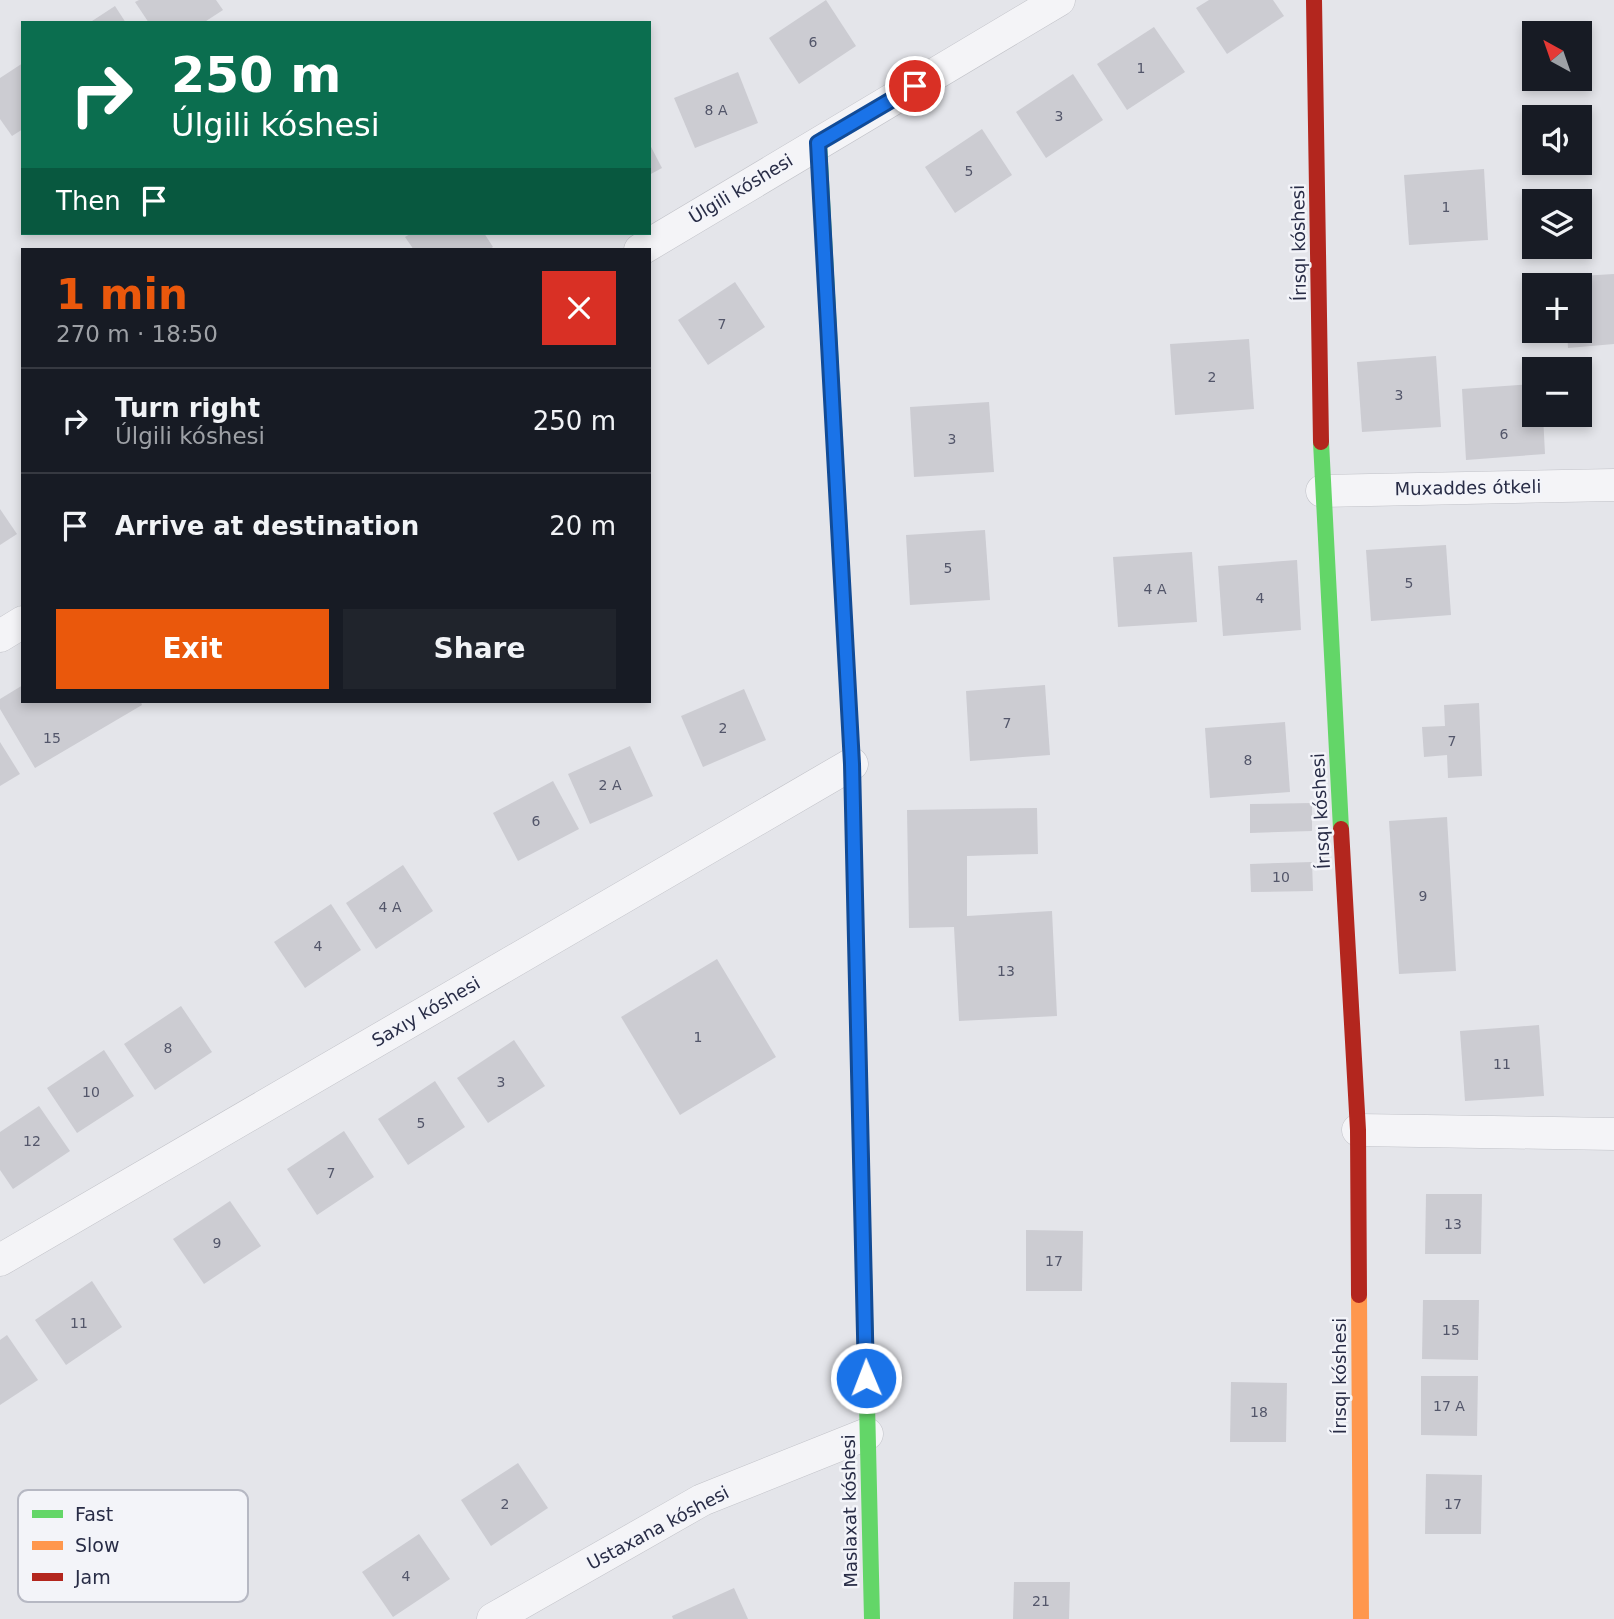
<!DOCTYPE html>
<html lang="en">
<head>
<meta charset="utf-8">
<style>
  body { margin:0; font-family:"DejaVu Sans",sans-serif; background:#20242c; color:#f1f3f6; height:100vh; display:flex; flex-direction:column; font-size:26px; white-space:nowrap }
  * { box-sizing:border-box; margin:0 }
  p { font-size:23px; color:#9ea1a6 }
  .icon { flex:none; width:38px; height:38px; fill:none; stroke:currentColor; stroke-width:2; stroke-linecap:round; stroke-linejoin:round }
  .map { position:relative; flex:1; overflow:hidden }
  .drawer { position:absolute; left:21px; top:248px; width:630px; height:455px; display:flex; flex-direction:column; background:#171b24; border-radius:0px; box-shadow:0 4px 10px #0003 }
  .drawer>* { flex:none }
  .top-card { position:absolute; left:21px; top:21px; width:630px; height:214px; border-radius:0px; box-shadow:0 4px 10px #0003; background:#0b6e4f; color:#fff; overflow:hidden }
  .needle { width:46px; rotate:320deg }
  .fabs { position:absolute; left:1522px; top:21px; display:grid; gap:14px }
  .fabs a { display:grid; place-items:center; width:70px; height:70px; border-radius:0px; background:#171b24; box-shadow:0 4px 10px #0003; font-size:35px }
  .pin { position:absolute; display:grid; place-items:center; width:60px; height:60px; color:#fff; margin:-30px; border:4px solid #fff; border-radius:50%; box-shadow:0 2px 7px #0007 }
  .me { position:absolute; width:77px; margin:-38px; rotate:359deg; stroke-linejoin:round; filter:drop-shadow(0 0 5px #0008) }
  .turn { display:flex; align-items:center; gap:24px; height:147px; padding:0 35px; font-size:32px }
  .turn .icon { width:91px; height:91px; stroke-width:2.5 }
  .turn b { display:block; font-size:49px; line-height:60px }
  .then { display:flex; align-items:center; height:66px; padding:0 35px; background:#0003; gap:14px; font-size:26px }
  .round { display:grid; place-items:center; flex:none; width:74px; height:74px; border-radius:0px; background:#20242c }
  .head { display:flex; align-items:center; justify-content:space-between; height:119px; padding:0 35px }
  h1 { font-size:42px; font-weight:800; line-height:52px; color:#ea580c }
  .primary-button { display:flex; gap:14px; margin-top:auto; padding:14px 35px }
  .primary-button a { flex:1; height:80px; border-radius:0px; background:#ea580c; color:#fff; font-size:28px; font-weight:800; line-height:80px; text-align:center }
  .primary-button a+a { background:#20242c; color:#f1f3f6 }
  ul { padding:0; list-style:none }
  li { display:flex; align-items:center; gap:21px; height:105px; padding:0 35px; border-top:2px solid #363941 }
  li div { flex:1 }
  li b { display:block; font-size:26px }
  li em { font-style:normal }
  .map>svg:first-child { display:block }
  .building { fill:#ccccd2 }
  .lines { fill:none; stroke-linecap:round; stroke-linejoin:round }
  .street-casing { stroke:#c1c2c8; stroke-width:33 }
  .street { stroke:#f4f4f7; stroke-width:32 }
  .fast { stroke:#63d668; stroke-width:16 }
  .slow { stroke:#ff974d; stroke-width:16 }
  .jam { stroke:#b3261e; stroke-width:16 }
  .route-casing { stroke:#114b97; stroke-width:18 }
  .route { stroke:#1a73e8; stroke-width:12 }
  .labels { text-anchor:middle; stroke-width:5; stroke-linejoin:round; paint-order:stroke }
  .number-label { font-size:14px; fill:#53566a }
  .street-label { font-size:18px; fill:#282c46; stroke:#f3f4f9 }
  .key { fill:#f3f4f9; stroke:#b6b8c3; stroke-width:2 }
  .key-label { font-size:19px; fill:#282c46 }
</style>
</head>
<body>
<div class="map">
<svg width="1614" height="1619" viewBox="0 0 1614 1619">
  <rect width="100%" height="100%" fill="#e4e5ea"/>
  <g class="building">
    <polygon points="139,0 216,0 223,10 203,23 149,23 135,2"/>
    <polygon points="826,0 856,46 799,84 769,38"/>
    <polygon points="1209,0 1273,0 1284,16 1227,54 1196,8"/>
    <polygon points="115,6 126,23 89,23"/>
    <polygon points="1154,27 1185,72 1127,110 1097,64"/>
    <polygon points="23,63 23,129 12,136 0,119 0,78"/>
    <polygon points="738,72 758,123 695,148 674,98"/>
    <polygon points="1073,74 1103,120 1046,158 1016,112"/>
    <polygon points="982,129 1012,175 955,213 925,167"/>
    <polygon points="649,143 662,168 649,175"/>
    <polygon points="1484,169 1488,240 1409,245 1404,175"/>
    <polygon points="412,233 484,233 493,247 488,250 414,250 405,237"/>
    <polygon points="1614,274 1614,344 1568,348 1567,331 1580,331 1580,285 1564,285 1563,277"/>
    <polygon points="735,282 765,327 708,365 678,320"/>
    <polygon points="1249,339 1254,409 1175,415 1170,344"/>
    <polygon points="1436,356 1441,427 1362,432 1357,362"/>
    <polygon points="1535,384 1535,415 1543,415 1545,454 1466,460 1462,389"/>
    <polygon points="989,402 994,472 914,477 910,407"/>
    <polygon points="0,509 17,534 0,545"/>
    <polygon points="985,530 990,600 910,605 906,535"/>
    <polygon points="1446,545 1451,615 1371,621 1366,550"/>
    <polygon points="1192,552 1197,622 1118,627 1113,557"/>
    <polygon points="1297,560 1301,630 1223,636 1218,566"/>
    <polygon points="23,685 23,702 141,702 142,705 35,768 0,709 0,699"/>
    <polygon points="1045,685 1050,755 970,761 966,691"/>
    <polygon points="744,689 766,740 703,767 681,716"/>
    <polygon points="1479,703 1482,776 1448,778 1447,755 1424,757 1422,727 1445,726 1444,705"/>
    <polygon points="1285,722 1290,792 1210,798 1205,728"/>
    <polygon points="0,742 20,774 0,786"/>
    <polygon points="630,746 653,796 590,824 568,774"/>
    <polygon points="553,781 579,829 518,861 493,813"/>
    <polygon points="1312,803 1312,831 1250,833 1250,804"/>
    <polygon points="1037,808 1038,854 967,856 967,916 1052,911 1057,1016 959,1021 954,927 909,928 907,810"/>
    <polygon points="1447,817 1456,971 1399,974 1389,821"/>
    <polygon points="1312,862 1313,891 1251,892 1250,864"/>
    <polygon points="403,865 433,911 376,949 346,903"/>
    <polygon points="331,904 361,950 305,988 274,942"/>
    <polygon points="717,959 776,1057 680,1115 621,1017"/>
    <polygon points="181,1006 212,1052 155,1090 124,1044"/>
    <polygon points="1539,1025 1544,1096 1465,1101 1460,1031"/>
    <polygon points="514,1040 545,1086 488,1123 457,1078"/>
    <polygon points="104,1050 134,1096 77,1133 47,1088"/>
    <polygon points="435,1081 465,1127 408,1165 378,1119"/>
    <polygon points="39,1106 70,1151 13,1189 0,1170 0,1132"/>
    <polygon points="344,1131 374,1177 317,1215 287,1169"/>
    <polygon points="1426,1194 1482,1194 1481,1254 1425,1254"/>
    <polygon points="230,1201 261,1246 204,1284 173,1239"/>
    <polygon points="1026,1230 1083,1231 1082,1291 1026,1291"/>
    <polygon points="92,1281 122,1327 66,1365 35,1320"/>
    <polygon points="1423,1300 1479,1300 1478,1360 1422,1359"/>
    <polygon points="7,1335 38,1380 0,1405 0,1340"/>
    <polygon points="1421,1376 1478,1376 1477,1436 1421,1435"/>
    <polygon points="1231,1382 1287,1383 1286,1442 1230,1442"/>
    <polygon points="518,1463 548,1508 491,1546 461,1500"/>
    <polygon points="1426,1474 1482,1475 1481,1534 1425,1534"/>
    <polygon points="419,1534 450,1579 393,1617 362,1572"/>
    <polygon points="1014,1582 1070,1582 1069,1619 1013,1619"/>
    <polygon points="734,1588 748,1619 673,1619 672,1616"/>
  </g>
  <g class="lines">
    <defs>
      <g id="street">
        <polyline points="640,250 1059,0"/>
        <polyline points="1322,491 1614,485"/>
        <polyline points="0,636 23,622"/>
        <polyline points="1358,1130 1614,1134"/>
        <polyline points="0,1260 852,764"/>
        <polyline points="493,1619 702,1500 867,1434"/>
      </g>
    </defs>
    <use href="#street" class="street-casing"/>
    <use href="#street" class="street"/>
    <g class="fast">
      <polyline points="819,143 852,764 854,843"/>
      <polyline points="1321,442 1341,829"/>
      <polyline points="864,1273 872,1619"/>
    </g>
    <g class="slow">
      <polyline points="854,843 864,1273"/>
      <polyline points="1359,1295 1361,1619"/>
    </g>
    <g class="jam">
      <polyline points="1314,0 1321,442"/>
      <polyline points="1341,829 1358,1130 1359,1295"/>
    </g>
  </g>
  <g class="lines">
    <defs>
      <polyline id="route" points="866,1378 852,764 818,143 915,86"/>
    </defs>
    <use href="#route" class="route-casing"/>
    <use href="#route" class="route"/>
  </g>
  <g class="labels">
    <g class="number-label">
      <text x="813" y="47">6</text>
      <text x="1141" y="73">1</text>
      <text x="716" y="115">8 А</text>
      <text x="1059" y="121">3</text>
      <text x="969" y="176">5</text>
      <text x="1446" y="212">1</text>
      <text x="722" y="329">7</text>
      <text x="1212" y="382">2</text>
      <text x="1399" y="400">3</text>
      <text x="1504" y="439">6</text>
      <text x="952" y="444">3</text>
      <text x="948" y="573">5</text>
      <text x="1409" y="588">5</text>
      <text x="1155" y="594">4 А</text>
      <text x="1260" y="603">4</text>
      <text x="1007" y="728">7</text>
      <text x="723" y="733">2</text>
      <text x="52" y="743">15</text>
      <text x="1452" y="746">7</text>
      <text x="1248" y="765">8</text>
      <text x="610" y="790">2 А</text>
      <text x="536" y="826">6</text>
      <text x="1281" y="882">10</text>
      <text x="1423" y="901">9</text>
      <text x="390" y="912">4 А</text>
      <text x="318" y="951">4</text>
      <text x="1006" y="976">13</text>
      <text x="698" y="1042">1</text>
      <text x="168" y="1053">8</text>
      <text x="1502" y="1069">11</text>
      <text x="501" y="1087">3</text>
      <text x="91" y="1097">10</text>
      <text x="421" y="1128">5</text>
      <text x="32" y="1146">12</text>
      <text x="331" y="1178">7</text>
      <text x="1453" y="1229">13</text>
      <text x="217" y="1248">9</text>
      <text x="1054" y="1266">17</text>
      <text x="79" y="1328">11</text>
      <text x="1451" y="1335">15</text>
      <text x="1449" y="1411">17 А</text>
      <text x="1259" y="1417">18</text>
      <text x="505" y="1509">2</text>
      <text x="1453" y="1509">17</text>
      <text x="406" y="1581">4</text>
      <text x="1041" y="1606">21</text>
    </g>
    <g class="street-label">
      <text transform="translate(741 189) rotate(-31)" y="6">Úlgili kóshesi</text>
      <text transform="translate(1299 243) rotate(-91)" y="6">Írısqı kóshesi</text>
      <text transform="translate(1468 488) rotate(-1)" y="6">Muxaddes ótkeli</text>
      <text transform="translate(1321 811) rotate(-93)" y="6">Írısqı kóshesi</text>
      <text transform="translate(426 1012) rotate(-30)" y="6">Saxıy kóshesi</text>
      <text transform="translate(1340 1376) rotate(-90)" y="6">Írısqı kóshesi</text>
      <text transform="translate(850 1511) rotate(-91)" y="6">Maslaxat kóshesi</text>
      <text transform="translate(658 1528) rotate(-28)" y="6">Ustaxana kóshesi</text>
    </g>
  </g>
  <rect x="18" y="1490" width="230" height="112" rx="10" class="key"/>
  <rect x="32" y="1510" width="31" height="8" fill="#63d668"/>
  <rect x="32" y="1541" width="31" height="9" fill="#ff974d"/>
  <rect x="32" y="1573" width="31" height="8" fill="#b3261e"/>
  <g class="key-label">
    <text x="75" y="1521">Fast</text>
    <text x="75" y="1552">Slow</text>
    <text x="75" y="1584">Jam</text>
  </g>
</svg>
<div class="fabs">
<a><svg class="needle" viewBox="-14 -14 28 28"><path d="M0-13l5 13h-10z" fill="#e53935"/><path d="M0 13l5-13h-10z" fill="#9ea1a6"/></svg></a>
<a><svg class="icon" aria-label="sound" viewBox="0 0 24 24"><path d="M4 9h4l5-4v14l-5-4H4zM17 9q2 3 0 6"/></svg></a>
<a><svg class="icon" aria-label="layers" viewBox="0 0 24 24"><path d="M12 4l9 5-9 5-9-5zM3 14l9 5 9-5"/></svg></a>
<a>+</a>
<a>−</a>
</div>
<div class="pin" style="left:915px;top:86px;background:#d93025"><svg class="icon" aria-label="arrive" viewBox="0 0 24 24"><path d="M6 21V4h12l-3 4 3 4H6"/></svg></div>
<svg class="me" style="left:866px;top:1378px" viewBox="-20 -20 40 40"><circle r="17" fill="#1a73e8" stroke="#fff" stroke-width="3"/><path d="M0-11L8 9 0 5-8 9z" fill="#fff"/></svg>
<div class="top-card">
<div class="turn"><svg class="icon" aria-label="right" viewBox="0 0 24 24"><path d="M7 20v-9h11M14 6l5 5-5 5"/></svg><div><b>250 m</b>Úlgili kóshesi</div></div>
<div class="then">Then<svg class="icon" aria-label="arrive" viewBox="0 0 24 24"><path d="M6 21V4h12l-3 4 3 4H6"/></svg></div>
</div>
<section class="drawer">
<div class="head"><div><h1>1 min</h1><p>270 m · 18:50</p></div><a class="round" style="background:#d93025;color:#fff"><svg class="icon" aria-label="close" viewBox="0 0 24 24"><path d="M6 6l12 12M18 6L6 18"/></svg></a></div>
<ul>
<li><svg class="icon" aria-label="right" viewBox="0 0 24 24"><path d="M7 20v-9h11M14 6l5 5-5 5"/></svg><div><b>Turn right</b><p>Úlgili kóshesi</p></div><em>250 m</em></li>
<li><svg class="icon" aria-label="arrive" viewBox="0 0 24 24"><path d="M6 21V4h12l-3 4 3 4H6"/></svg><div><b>Arrive at destination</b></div><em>20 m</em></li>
</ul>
<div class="primary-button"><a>Exit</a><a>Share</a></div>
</section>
</div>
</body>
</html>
